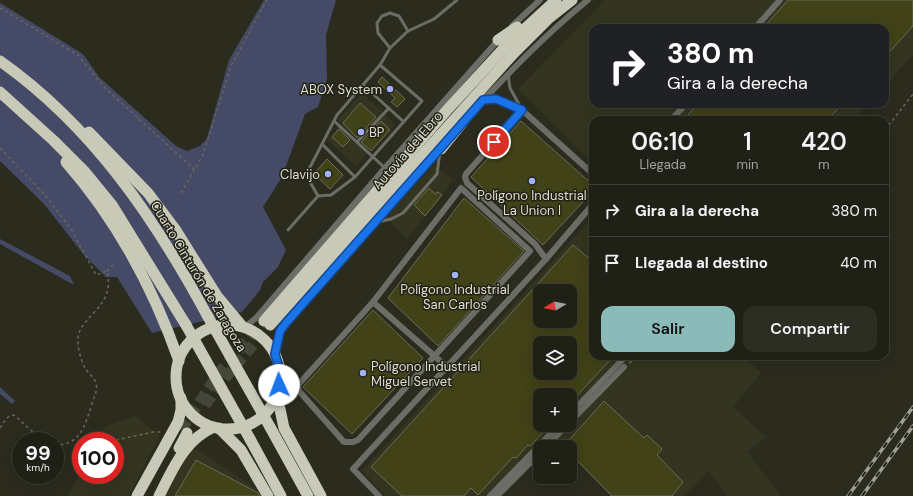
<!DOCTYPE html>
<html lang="es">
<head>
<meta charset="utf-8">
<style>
  body { margin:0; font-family:"DM Sans",sans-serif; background:#2d2e23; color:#f1f3f6; height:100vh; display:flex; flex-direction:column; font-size:15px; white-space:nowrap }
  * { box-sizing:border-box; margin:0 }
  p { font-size:13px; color:#a2a3a1 }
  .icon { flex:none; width:22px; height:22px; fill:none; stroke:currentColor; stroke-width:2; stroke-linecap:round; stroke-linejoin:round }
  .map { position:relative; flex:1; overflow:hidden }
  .sheet { position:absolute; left:589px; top:116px; width:300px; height:244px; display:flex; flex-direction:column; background:#202116; border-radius:12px; box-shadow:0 4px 16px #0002,0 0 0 1px #3d3e35 }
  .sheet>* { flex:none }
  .banner { position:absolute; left:589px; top:24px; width:300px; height:84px; border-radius:12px; box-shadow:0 4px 16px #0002,0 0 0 1px #3d3e35; background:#202124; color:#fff; overflow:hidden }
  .needle { width:26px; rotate:260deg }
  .controls { position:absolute; left:533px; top:284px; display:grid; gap:8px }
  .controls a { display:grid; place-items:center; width:44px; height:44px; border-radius:8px; background:#202116; box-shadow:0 4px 16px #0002,0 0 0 1px #3d3e35; font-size:20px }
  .speed { position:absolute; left:12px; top:432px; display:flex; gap:8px; font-size:20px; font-weight:700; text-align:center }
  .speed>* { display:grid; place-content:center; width:52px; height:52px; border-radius:50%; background:#202116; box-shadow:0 4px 16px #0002,0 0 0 1px #3d3e35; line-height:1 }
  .speed small { font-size:10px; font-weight:400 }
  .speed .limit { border:6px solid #d22; background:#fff; color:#111 }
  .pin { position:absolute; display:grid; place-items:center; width:34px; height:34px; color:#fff; margin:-17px; border:2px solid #fff; border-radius:50%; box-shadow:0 1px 4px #0007 }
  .me { position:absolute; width:44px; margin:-22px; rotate:358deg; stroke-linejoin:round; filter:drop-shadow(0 0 3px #0008) }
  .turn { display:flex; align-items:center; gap:14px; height:84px; padding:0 12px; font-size:18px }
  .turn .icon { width:52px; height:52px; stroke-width:2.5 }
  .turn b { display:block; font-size:28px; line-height:34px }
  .eta { display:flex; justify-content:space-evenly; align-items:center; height:68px; text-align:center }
  .eta b { font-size:24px; font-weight:600; line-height:28px }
  .button { display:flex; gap:8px; margin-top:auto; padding:8px 12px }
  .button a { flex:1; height:46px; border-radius:12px; background:#8bbbb9; color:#111; font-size:16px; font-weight:600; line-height:46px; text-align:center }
  .button a+a { background:#2d2e23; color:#f1f3f6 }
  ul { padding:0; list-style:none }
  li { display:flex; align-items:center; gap:12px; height:52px; padding:0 12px; border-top:1px solid #3d3e35 }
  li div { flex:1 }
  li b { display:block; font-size:15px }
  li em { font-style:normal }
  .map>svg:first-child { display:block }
  .built { fill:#343520; fill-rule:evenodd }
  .green { fill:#454a66 }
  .building { fill:#414217; stroke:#6a6b5b; fill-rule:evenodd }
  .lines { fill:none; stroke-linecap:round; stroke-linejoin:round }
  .highway-tunnel { stroke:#464739; stroke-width:11; stroke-dasharray:11 5.5; stroke-linecap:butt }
  .path { stroke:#67675b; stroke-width:1.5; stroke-dasharray:3 3; stroke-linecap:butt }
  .lane { stroke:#6c6d66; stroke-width:3 }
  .street { stroke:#6c6d66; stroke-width:6 }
  .highway { stroke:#c8c9b7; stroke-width:11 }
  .rail-casing { stroke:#a0a096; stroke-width:3.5 }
  .rail { stroke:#222215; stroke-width:2; stroke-dasharray:6; stroke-linecap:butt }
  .highway-bridge { stroke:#c8c9b7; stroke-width:11 }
  .route-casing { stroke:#114b97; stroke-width:10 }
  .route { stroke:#1a73e8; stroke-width:7 }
  .poi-dot { fill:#a4b2fc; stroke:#222215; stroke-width:1.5 }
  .labels { text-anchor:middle; stroke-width:3; stroke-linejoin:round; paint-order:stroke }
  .poi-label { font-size:13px; fill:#ddddd4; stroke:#222215; text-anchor:end }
  .street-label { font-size:13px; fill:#ddddd4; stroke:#222215 }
</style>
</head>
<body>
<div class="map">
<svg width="913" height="496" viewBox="0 0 913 496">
  <rect width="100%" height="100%" fill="#2b2c1e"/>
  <g class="built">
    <polygon points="605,0 913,0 913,55 885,86 885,28 593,28 593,104 868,104 854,120 593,120 593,163 518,89"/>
    <polygon points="362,93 395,124 356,166 327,140 342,123 338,119"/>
    <polygon points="434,165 453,180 407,239 386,217"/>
    <path d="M593 217V356H742L761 373 733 407 766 437 747 452 781 496H727L709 470 683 496H611L570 455V447H562L556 441 549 447H540V456L501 496H386L362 471ZM540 291H570V321H540ZM540 343H570V373H540ZM540 395H570V425H540Z"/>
    <polygon points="136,416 160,436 129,496 68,496 81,472 81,475 115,475 115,441 97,441 105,426"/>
    <polygon points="190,449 198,450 258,490 261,496 164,496"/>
  </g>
  <g class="green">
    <polygon points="264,0 336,0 326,35 327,79 318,107 305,114 282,177 263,207 286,250 278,267 263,282 260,290 242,312 152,333 117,277 106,277 84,255 44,204 0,161 0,3 83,54 99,77 176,146 187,151 200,146 207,138 229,60"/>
    <polygon points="0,239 70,276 74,285 0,244"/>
    <polygon points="0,387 15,401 12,404 0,394"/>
  </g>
  <g class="building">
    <polygon points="788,0 913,0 913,26 885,57 885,28 763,28"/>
    <polygon points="382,77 405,99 397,107 391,102 395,98 378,82"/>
    <polygon points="360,103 376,117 357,138 343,123"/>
    <polygon points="697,104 842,104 828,120 684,120"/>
    <polygon points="381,121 390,130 371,151 361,142"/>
    <polygon points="521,121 593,185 593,191 543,245 471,177"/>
    <polygon points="339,129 350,140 343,147 332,137"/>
    <polygon points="327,159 343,175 330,189 314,174"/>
    <polygon points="429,188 435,194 438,192 442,195 425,216 414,205"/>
    <polygon points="464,198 524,251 438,346 388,298"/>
    <path d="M573 245 590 259 593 256V356H614L570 403V395H540V425H550L530 446 528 445 516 458 513 457 478 495 471 488 464 496H402L371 467ZM540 291H570V321H540ZM540 343H570V373H540Z"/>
    <polygon points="373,310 423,358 352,434 303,387"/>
    <polygon points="604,401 644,438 647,435 662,449 657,455 683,482 672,496 612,496 570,453 570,447 563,447"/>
    <polygon points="196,460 258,493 260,496 175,496"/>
  </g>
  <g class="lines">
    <g class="highway-tunnel">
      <polyline points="205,405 225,378 270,325"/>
      <polyline points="181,430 221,370 264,321"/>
    </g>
    <g class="path">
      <polyline points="0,8 78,55 104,87 194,169"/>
      <polyline points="885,130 913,94"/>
      <path d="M0 148 45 195 71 229 96 275 107 271C116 308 80 315 78 338 77 346 81 361 85 368 88 373 94 377 96 383 98 391 94 396 92 404 85 425 81 445 55 445"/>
      <polyline points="181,193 203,155 231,66 267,0"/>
      <polyline points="107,271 113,265"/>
      <polyline points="629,363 640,356"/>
      <path d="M0 428C4 422 6 416 14 415L43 441"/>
      <polyline points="116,440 153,432 161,432"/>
    </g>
    <g class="lane">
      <polyline points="390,48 378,33 377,23 382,16 390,13 399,16 408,31"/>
      <polyline points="380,65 390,48 408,31 434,19 457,0"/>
      <polyline points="508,74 510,88 522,110"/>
      <polyline points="363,85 404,122"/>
      <polyline points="485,100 501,100 522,110"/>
      <polyline points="334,121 385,168"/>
      <polyline points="357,142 389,108"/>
      <polyline points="323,145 355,177"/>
      <polyline points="377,222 391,219 403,213 437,174 440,151"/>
      <polyline points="288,230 318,196 331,195 355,177 422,101 380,65 337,115 306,175 318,196"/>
    </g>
    <g class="street">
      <polyline points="512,26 540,0"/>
      <polyline points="755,28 780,0"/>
      <path d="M477 107C512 69 547 33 588 0"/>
      <polyline points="671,120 686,104"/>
      <polygon points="461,188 530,251 358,440 353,442 344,442 299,391 298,385 373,302"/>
      <polyline points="546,259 535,244 467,183 465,177 466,174 522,110 593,174"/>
      <polyline points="373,302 447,367"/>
      <polyline points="245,327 257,317 385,168 500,38"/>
      <polyline points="275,354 281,331 286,323 441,149"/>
      <polyline points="570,414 626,356"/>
      <polyline points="570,422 624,367"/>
      <polyline points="546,447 567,425"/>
      <polyline points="379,496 353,469 546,259 593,204"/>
      <polyline points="490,496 559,425"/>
      <polyline points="497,496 540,453"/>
    </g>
    <g class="highway">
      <polyline points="498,40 517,27"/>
      <path d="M0 61C92 126 154 217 207 315"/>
      <polyline points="0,92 53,140 85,172 112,205 186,325"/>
      <polyline points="89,132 148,193 175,229 217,296 242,326"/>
      <polyline points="441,149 462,123 477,100"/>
      <path d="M66 162C116 219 154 290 179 361"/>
      <polyline points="264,321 448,109 505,47 556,0"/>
      <polyline points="270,325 513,54 548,19 572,0"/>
      <circle cx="228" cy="377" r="52"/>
      <polyline points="277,395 284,428 321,496"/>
      <polyline points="270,427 308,496"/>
      <polyline points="219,428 241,450 268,496"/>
      <polyline points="250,439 281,496"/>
      <polyline points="179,448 187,433"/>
      <polyline points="137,496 178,422 181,410 181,398"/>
      <path d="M159 496C173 469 184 440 214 427"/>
    </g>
    <defs>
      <g id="rail">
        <polyline points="848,496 913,407"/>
        <polyline points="862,496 913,426"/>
      </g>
    </defs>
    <use href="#rail" class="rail-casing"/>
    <use href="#rail" class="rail"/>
    <g class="highway-bridge">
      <polyline points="207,315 270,427"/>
      <polyline points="186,325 250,439"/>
    </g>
  </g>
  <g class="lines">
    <defs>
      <polyline id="route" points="279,385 278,364 275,354 280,331 286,323 483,100 496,99 522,110 494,142"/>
    </defs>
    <use href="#route" class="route-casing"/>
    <use href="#route" class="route"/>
  </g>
  <g class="poi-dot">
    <circle cx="390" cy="89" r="4"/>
    <circle cx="361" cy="132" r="4"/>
    <circle cx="328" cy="174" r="4"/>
    <circle cx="532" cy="181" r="4"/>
    <circle cx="455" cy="275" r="4"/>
    <circle cx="363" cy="373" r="4"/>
  </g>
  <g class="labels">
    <g class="poi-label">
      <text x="382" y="94">ABOX System</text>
      <text x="369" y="137" text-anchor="start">BP</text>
      <text x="320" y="179">Clavijo</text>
      <text x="532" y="200" text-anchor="middle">Polígono Industrial<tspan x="532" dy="15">La Union I</tspan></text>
      <text x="455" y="294" text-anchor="middle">Polígono Industrial<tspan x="455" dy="15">San Carlos</tspan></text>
      <text x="371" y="371" text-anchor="start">Polígono Industrial<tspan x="371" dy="15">Miguel Servet</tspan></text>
    </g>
    <g class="street-label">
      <text transform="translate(407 150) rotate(-49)" y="5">Autovía del Ebro</text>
      <text transform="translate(199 276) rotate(59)" y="5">Cuarto Cinturón de Zaragoza</text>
    </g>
  </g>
</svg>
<div class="controls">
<a><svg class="needle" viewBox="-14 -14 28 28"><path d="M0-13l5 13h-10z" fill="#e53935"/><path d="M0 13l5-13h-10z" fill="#a2a3a1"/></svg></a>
<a><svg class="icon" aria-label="layers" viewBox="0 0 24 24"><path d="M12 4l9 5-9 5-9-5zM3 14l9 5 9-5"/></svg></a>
<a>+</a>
<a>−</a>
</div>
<div class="speed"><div>99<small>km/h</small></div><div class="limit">100</div></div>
<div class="pin" style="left:494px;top:142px;background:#d93025"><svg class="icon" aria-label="arrive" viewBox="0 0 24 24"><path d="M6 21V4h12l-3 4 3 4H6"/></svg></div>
<svg class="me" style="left:279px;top:385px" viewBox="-20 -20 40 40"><circle r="19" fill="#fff"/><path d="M0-13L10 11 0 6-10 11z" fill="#1a73e8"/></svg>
<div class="banner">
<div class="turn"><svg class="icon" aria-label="right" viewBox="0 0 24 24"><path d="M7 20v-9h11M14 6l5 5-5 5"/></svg><div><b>380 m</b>Gira a la derecha</div></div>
</div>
<section class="sheet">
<div class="eta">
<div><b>06:10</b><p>Llegada</p></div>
<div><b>1</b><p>min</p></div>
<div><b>420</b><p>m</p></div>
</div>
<ul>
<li><svg class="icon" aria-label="right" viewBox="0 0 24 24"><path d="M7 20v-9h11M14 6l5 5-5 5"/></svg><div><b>Gira a la derecha</b></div><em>380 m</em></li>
<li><svg class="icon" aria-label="arrive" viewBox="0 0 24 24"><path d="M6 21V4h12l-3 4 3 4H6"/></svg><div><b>Llegada al destino</b></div><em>40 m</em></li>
</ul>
<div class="button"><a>Salir</a><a>Compartir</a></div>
</section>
</div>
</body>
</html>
